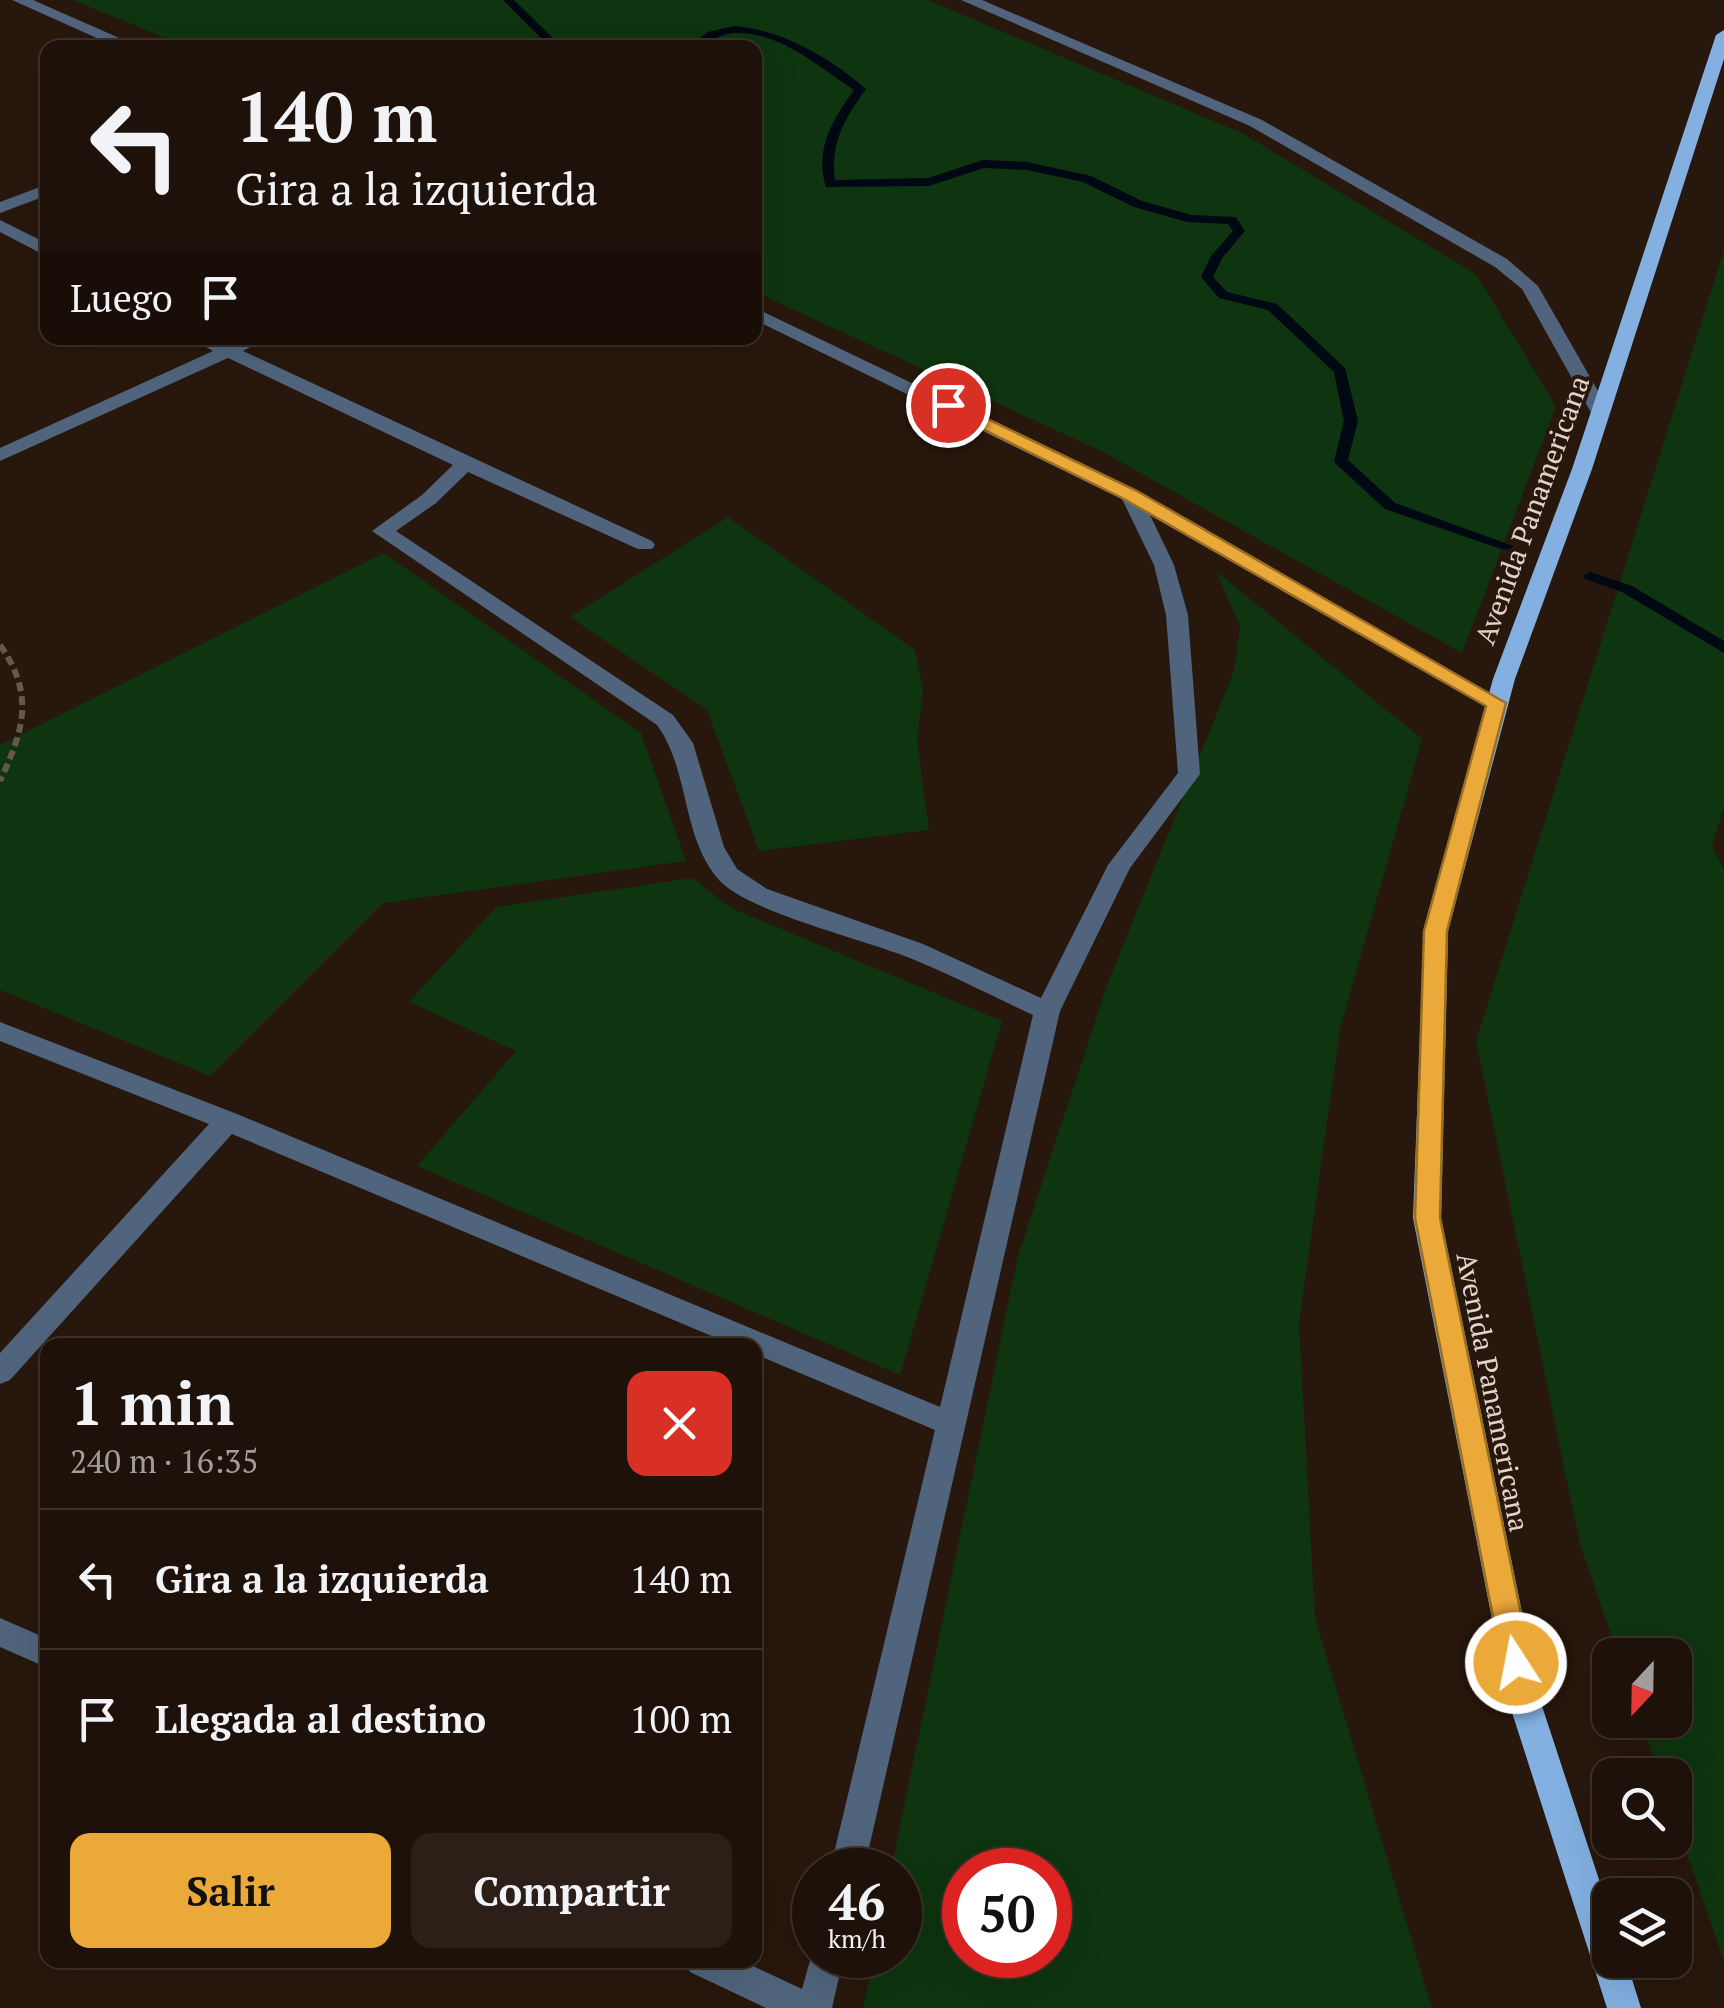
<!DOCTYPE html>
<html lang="es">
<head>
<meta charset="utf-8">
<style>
  body { margin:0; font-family:"PT Serif",serif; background:#2b1f17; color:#f1f3f6; height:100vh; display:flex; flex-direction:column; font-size:38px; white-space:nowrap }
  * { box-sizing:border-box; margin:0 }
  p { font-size:32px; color:#a19d9c }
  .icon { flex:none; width:55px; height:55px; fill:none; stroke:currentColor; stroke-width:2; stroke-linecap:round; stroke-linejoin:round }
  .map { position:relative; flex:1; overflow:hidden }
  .drawer { position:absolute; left:40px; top:1338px; width:722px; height:630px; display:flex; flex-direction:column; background:#1e1109; border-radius:20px; box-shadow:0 10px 40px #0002,0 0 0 2px #3c312a }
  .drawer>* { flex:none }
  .hud { position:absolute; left:40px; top:40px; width:722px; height:305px; border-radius:20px; box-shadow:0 10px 40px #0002,0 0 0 2px #3c312a; background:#1e1109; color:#f1f3f6; overflow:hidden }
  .needle { width:65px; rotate:202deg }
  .fabs { position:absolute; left:1592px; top:1638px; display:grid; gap:20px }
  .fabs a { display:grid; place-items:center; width:100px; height:100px; border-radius:20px; background:#1e1109; box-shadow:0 10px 40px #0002,0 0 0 2px #3c312a; font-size:50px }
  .speed { position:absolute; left:792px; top:1848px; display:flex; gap:20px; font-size:50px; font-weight:700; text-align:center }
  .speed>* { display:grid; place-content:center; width:130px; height:130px; border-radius:50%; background:#1e1109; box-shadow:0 10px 40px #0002,0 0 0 2px #3c312a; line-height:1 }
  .speed small { font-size:25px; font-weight:400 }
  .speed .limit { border:15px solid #d22; background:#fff; color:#111 }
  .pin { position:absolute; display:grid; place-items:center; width:85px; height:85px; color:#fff; margin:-42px; border:5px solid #fff; border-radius:50%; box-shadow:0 2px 10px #0007 }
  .me { position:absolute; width:110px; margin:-55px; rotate:349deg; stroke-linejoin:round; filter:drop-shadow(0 0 8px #0008) }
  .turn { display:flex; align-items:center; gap:35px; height:210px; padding:0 30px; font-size:45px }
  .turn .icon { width:130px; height:130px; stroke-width:2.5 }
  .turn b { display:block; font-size:70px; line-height:85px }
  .then { display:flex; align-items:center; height:95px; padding:0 30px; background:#0003; gap:20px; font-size:38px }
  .round { display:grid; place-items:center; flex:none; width:105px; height:105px; border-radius:20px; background:#2b1f17 }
  .summary { display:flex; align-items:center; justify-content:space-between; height:170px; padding:0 30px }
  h1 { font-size:60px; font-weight:700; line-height:75px }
  .cta { display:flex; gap:20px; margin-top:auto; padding:20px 30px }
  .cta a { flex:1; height:115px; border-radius:20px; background:#eba939; color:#111; font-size:40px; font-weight:700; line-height:115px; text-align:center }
  .cta a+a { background:#2b1f17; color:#f1f3f6 }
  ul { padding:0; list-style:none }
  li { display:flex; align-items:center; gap:30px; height:140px; padding:0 30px; border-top:2px solid #3c312a }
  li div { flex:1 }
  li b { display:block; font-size:38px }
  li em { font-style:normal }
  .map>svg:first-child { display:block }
  .green { fill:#0e350f; fill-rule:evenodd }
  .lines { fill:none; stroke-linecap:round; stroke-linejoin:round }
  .stream { fill:#000813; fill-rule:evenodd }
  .path { stroke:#67584e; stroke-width:6; stroke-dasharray:9 5; stroke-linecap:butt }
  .minor { fill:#50657d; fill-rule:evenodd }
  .major { fill:#83b0e1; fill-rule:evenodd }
  .route { fill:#eba939; stroke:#996e25; stroke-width:2.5 }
  .labels { text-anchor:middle; stroke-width:8; stroke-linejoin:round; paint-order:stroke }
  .street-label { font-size:28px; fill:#e0d4cd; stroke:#28170c }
</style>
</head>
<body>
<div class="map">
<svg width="1724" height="2008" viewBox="0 0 1724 2008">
  <rect width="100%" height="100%" fill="#28170c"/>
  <g class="green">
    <polygon points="73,0 928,0 1244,134 1476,274 1556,407 1462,653 1101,451 755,292 755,48 187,47"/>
    <polygon points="1724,250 1724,807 1712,846 1724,870 1724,1961 1675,1820 1675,1775 1660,1775 1641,1720 1675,1720 1675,1655 1618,1655 1580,1544 1476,1041"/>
    <polygon points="728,517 915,650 923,690 917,740 929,830 759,851 707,710 570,617"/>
    <polygon points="384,553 641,733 686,861 383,903 210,1076 0,990 0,745"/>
    <path d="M1216 571 1422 739 1340 1029 1299 1323 1315 1618 1432 2008H863L874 1955H900V1870H891L1018 1256 1107 985 1234 671 1240 626ZM965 1870H1050V1955H965Z"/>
    <polygon points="692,878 731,908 1002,1021 900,1375 417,1166 516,1051 409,1002 496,907"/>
  </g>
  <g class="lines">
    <g class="stream">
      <polygon points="503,0 514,0 563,48 551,48"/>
      <path d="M734 26C782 30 829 57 866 89 845 118 830 143 835 180L928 178 983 160 1027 162 1091 176 1142 201 1192 215 1236 217 1245 231 1223 257 1213 277 1227 292 1277 304 1345 368 1358 421 1348 460 1395 503 1513 546 1511 549H1501L1385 509 1336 464 1334 461 1344 421 1334 372 1268 310 1219 298 1201 277 1211 256 1233 231 1228 224 1187 222 1134 207 1083 182 1027 170 984 168 929 186 826 187C814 150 833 119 854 90 819 67 779 31 735 33 716 34 703 48 684 48L708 32Z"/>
      <polygon points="1590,572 1632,586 1724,641 1724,653 1622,592 1585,579 1583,576"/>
    </g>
    <path class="path" d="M0 645C35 695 24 729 0 781"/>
    <g class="minor">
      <polygon points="12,0 33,0 142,48 119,48"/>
      <polygon points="961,0 982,0 1262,120 1507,259 1538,286 1610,412 1600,418 1593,416 1522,289 1495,267 1250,126"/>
      <polygon points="48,184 48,195 0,213 0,202"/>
      <polygon points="0,220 48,244 48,257 0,232"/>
      <path d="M755 308 1137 491 1507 703 1504 708H1488L1150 515 1174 565 1188 615 1200 774 1130 868 1060 1011 864 1870H830L935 1430 755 1354V1345H733L232 1134 10 1380 0 1384V1353L209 1124 0 1041V1022L237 1114 940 1407 1033 1015C990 995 946 972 902 955 858 938 747 911 719 880 681 837 690 770 657 725L372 531 422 495 453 465 228 358 0 461V448L213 351 191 338H214L228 344 243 338H266L243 351 652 541 655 545 652 549H638L468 472 436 503 396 531 673 715 693 743 724 847 737 869 767 889 923 944 1041 998 1108 865 1178 773 1166 615 1154 565 1122 499 755 320Z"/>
      <polygon points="0,1618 48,1639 48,1668 0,1647"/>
      <polygon points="815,1943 815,1955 844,1955 832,2008 766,2008 690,1972 685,1960 740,1960 802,1989"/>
    </g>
    <polygon class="major" points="1724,30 1724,59 1592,469 1515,679 1448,931 1441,1218 1540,1700 1610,1913 1610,1960 1626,1960 1641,2008 1607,2008 1508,1700 1413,1218 1424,931 1493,679 1572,469 1716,35"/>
  </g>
  <polygon class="route" points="948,400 1137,491 1506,703 1447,931 1440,1218 1531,1663 1527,1672 1516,1676 1506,1672 1502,1663 1415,1218 1424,931 1486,706 1124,499 942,409 939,405"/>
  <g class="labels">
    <g class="street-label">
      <text transform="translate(1532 510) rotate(-70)" y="10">Avenida Panamericana</text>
      <text transform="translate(1493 1392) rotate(79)" y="10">Avenida Panamericana</text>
    </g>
  </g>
</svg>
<div class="fabs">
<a><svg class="needle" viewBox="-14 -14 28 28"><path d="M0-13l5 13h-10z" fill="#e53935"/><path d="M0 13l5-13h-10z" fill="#a19d9c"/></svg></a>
<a><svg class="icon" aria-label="search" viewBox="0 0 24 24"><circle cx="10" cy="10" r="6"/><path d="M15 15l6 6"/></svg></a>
<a><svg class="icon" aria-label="layers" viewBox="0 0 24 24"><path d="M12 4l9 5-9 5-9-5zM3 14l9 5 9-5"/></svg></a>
</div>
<div class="speed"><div>46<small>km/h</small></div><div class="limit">50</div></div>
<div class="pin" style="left:948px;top:405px;background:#d93025"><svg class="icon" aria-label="arrive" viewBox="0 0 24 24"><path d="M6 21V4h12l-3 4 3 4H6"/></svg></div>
<svg class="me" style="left:1516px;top:1663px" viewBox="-20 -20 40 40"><circle r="17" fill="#eba939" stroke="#fff" stroke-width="3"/><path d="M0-11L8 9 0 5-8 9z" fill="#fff"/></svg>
<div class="hud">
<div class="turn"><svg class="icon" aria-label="left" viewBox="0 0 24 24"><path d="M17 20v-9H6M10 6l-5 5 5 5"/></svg><div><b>140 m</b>Gira a la izquierda</div></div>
<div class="then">Luego<svg class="icon" aria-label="arrive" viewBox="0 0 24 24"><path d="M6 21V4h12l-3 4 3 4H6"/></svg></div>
</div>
<section class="drawer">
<div class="summary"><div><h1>1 min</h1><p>240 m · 16:35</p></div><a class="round" style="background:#d93025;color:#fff"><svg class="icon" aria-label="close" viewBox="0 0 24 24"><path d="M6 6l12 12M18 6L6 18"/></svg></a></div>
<ul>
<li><svg class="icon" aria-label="left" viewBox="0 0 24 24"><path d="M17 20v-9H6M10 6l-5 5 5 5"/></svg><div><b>Gira a la izquierda</b></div><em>140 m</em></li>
<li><svg class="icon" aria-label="arrive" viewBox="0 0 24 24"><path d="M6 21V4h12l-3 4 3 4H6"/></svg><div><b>Llegada al destino</b></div><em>100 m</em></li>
</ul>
<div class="cta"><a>Salir</a><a>Compartir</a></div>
</section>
</div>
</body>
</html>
